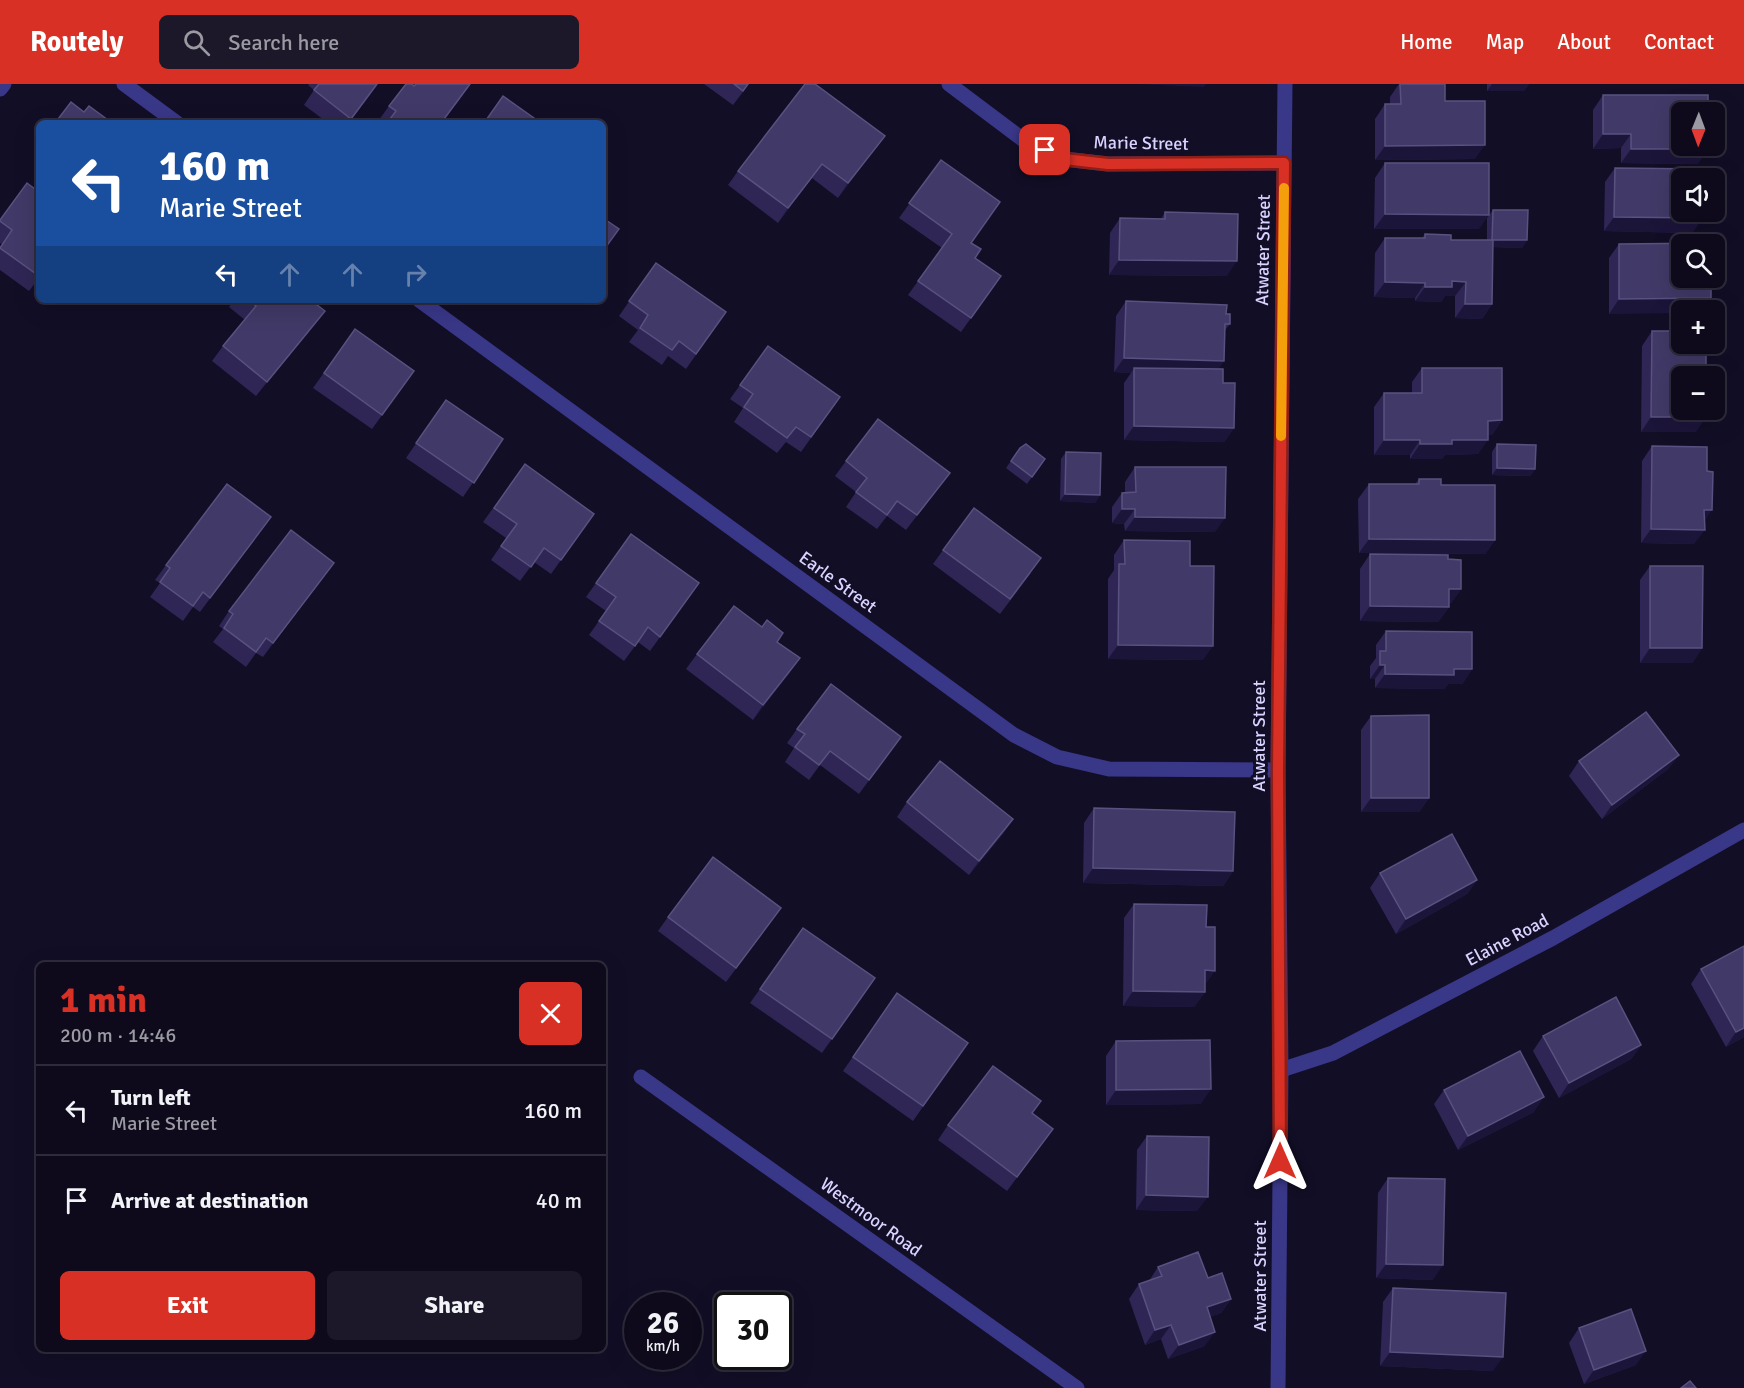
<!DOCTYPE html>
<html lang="en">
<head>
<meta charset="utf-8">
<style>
  body { margin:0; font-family:Signika,sans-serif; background:#1c1829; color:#f1f3f6; height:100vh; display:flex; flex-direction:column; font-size:22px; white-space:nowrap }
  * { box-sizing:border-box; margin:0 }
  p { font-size:20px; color:#9b9aa3 }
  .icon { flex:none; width:33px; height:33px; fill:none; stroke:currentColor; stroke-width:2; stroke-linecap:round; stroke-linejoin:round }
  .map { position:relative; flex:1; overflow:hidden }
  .details { position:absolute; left:36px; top:878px; width:570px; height:390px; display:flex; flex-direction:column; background:#0e0a1c; border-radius:9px; box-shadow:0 6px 24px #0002,0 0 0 2px #2e2b3b }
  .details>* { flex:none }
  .hud { position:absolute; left:36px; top:36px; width:570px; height:183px; border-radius:9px; box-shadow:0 6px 24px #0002,0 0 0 2px #2e2b3b; background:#1a4fa0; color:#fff; overflow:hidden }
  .needle { width:39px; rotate:181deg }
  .controls { position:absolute; left:1671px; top:18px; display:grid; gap:12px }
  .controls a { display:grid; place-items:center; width:54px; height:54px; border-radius:9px; background:#0e0a1c; box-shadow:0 6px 24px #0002,0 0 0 2px #2e2b3b; font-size:30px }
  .speed { position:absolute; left:624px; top:1208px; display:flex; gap:12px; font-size:30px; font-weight:700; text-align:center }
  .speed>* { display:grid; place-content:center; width:78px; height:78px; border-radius:50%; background:#0e0a1c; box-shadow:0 6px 24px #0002,0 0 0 2px #2e2b3b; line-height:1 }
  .speed small { font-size:15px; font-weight:400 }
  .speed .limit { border:3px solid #111; border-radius:9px; background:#fff; color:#111 }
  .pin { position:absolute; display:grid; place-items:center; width:51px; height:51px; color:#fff; margin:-26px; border-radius:12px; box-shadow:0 3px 9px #0006 }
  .me { position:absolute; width:66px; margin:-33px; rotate:0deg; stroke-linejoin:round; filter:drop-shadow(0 0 4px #0008) }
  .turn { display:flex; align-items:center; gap:21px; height:126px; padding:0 24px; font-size:27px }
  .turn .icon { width:78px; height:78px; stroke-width:2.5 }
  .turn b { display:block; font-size:42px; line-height:51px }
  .lanes { display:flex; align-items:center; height:57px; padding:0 24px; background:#0003; justify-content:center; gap:30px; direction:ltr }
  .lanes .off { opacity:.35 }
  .round { display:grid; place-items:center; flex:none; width:63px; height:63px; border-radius:9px; background:#1c1829 }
  .overview { display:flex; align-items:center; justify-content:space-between; height:102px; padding:0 24px }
  h1 { font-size:36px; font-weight:700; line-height:45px; color:#d93025 }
  .action { display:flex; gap:12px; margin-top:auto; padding:12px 24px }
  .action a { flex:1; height:69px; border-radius:9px; background:#d93025; color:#fff; font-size:24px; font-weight:700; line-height:69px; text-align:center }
  .action a+a { background:#1c1829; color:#f1f3f6 }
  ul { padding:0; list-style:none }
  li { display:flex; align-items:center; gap:18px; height:90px; padding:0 24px; border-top:2px solid #2e2b3b }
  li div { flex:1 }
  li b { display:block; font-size:22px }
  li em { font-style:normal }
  header { display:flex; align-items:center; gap:36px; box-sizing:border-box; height:84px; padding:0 30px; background:#d93025; color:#fff }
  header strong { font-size:28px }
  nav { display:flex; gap:33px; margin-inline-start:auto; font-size:21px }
  .search { width:420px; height:54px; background:#1c1829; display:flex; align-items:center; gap:15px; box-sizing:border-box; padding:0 21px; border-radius:9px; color:#9b9aa3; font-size:22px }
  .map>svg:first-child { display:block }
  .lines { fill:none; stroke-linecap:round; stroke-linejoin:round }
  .minor { stroke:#393787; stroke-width:15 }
  .wall { fill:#2f2655 }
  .shaded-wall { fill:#1c153a }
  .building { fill:#413967; stroke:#59517f; stroke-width:1.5 }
  .route-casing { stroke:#8d1f18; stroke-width:15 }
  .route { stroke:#d93025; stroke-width:10 }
  .slow { stroke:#f59e0b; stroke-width:10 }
  .labels { text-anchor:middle; stroke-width:6; stroke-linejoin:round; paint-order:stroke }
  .street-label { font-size:18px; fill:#d8d3ff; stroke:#120e26 }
</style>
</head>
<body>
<header>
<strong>Routely</strong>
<div class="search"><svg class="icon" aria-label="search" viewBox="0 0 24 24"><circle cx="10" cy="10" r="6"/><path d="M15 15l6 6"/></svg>Search here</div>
<nav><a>Home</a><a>Map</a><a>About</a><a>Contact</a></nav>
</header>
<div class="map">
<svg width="1744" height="1304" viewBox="0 0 1744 1304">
  <rect width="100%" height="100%" fill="#120e26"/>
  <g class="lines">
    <g class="minor">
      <polyline points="124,0 177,39"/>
      <polyline points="949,0 1026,58 1064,75 1108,80 1284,79"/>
      <polyline points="0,5 4,0"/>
      <polyline points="419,216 1014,651 1057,673 1109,685 1278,686"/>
      <polyline points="1281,986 1333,969 1553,854 1744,746"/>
      <polyline points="641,993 1077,1304"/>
      <polyline points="1278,1304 1281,986 1278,686 1285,0"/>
    </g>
  </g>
  <g class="wall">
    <polygon points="309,0 378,0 349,39 328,39 304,21 314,6 308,1"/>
    <polygon points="471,0 442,39 382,39 379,36 389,22 414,2"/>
    <polygon points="704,0 749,0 733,21"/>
    <polygon points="1399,0 1445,0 1445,17 1475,75 1375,76 1375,35 1385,20 1390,20 1390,13"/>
    <polygon points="1487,0 1529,0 1524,7 1487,7"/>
    <polygon points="1603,11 1698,80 1621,79 1621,64 1593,65 1593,26"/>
    <polygon points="874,66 838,114 812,94 778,139 728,101 738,87"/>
    <polygon points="941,76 971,159 975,174 1001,192 961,248 908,211 942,164 899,134"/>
    <polygon points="1385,79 1479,145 1374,145 1375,94"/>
    <polygon points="1615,84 1702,134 1692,149 1604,147 1605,98"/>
    <polygon points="39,108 39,194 29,207 0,186 0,163 2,160 0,159 0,136"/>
    <polygon points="1493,126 1527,156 1522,164 1493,163 1492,220 1482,235 1455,234 1455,212 1445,212 1441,218 1415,217 1415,214 1374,213 1375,169 1385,154 1422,154 1425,150 1451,156 1487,156 1487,134"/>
    <polygon points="1165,128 1227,192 1109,191 1110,149 1120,134 1161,135"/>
    <polygon points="1619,160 1703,226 1609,230 1609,174"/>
    <polygon points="656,179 726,228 686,285 668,272 662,281 629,258 638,246 619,232"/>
    <polygon points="234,216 313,216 314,241 256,312 212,277 223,262 245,236 229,223"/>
    <polygon points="1126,217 1226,230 1230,240 1225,246 1218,285 1234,344 1224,358 1124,356 1124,299 1131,289 1114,288 1116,232"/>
    <polygon points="355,245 414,287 372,345 313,304"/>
    <polygon points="1652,247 1696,348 1641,348 1642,262"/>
    <polygon points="768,262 840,313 801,368 786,358 777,369 734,338 743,324 730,315"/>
    <polygon points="1422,284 1502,336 1492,351 1488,351 1478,370 1445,371 1442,375 1410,375 1410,371 1374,371 1374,323 1384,309 1412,309 1412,298"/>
    <polygon points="446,316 503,355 463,413 406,374"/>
    <polygon points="1497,360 1535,385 1530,392 1492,391 1492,368"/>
    <polygon points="1652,362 1704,437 1694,460 1641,459 1642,377"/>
    <polygon points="1020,364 1045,375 1027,400 1006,384"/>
    <polygon points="1066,368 1100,411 1095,419 1060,417 1061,375"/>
    <polygon points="846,377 939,403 906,446 887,432 877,445 846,423 856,408 835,392"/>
    <polygon points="525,380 584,444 551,490 534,478 520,497 491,476 506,454 483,438"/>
    <polygon points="1135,383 1215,448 1125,447 1124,440 1112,439 1112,423 1122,409 1125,408 1125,398"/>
    <polygon points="1419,395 1441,401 1495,456 1485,470 1359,469 1358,415 1369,400 1415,400"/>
    <polygon points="271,433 200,528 193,523 183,537 150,513 160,499 155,496 166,481"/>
    <polygon points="631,450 699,499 650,567 638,558 624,577 589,551 606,527 586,513"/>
    <polygon points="1124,456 1190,482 1203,576 1108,575 1108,495 1114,486 1114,471"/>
    <polygon points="943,466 1031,489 1000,530 933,480"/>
    <polygon points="1370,470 1448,475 1461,505 1451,519 1449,519 1449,523 1438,538 1360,537 1360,485"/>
    <polygon points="334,479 263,573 256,569 246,583 213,558 223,545 219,542 229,527"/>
    <polygon points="1650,482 1702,564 1692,579 1640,579 1640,496"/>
    <polygon points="1386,547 1472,585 1462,600 1448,600 1444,605 1375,604 1375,595 1370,595 1370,582 1376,574 1376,561"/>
    <polygon points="777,558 800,574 753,636 686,585 697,570"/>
    <polygon points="1371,632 1429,714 1419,728 1361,728 1361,646"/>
    <polygon points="797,645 891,667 859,710 820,681 809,696 785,678 794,664 787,659"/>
    <polygon points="1679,671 1668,685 1602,735 1569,692 1579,677"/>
    <polygon points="907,718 1013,735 1003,750 969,791 897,733"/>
    <polygon points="1094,724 1233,787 1223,802 1083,799 1084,739"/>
    <polygon points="1380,789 1477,796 1467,810 1396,850 1370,804"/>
    <polygon points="1134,820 1205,901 1205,908 1194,923 1123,922 1124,834"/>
    <polygon points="668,833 771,838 726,898 658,847"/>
    <polygon points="803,844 875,894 822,969 750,919"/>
    <polygon points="1744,862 1744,953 1726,963 1691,900 1701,885"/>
    <polygon points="897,909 968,959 913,1037 843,987"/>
    <polygon points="1543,952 1641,961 1631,975 1559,1014 1533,967"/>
    <polygon points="1116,957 1201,1020 1106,1021 1106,972"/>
    <polygon points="1444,1006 1534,1028 1458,1066 1434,1020"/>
    <polygon points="1032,1029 1053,1045 1007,1107 938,1056 948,1041"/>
    <polygon points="1147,1052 1197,1127 1136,1126 1137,1066"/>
    <polygon points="1388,1094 1433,1196 1376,1194 1378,1109"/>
    <polygon points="1158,1183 1208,1194 1231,1215 1221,1229 1210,1233 1205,1262 1168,1275 1161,1255 1145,1261 1129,1215 1139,1200 1149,1197"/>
    <polygon points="1393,1204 1493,1287 1380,1282 1383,1218"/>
    <polygon points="1579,1244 1636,1281 1584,1300 1569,1259"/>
  </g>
  <g class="shaded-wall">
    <polygon points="377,0 378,0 348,39"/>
    <polygon points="1136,0 1206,0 1204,3"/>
    <polygon points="1492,0 1529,0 1524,7 1487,7"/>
    <polygon points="1603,50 1631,50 1621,64 1593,65"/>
    <polygon points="885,52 874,66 838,114 848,99"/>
    <polygon points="1485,61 1475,75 1375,76 1385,62"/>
    <polygon points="1631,65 1708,65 1698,80 1621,79"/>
    <polygon points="822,80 812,94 778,139 788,124"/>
    <polygon points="1385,130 1489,131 1479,145 1374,145"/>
    <polygon points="1614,133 1702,134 1692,149 1604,147"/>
    <polygon points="1492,156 1527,156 1522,164 1487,163"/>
    <polygon points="1119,176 1237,177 1227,192 1109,191"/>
    <polygon points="1452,197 1466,198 1455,212 1445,212 1441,218 1415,217 1425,203"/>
    <polygon points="1385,198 1425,199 1415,214 1374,213"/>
    <polygon points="1711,214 1703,226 1682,226 1682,229 1609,230 1619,215"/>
    <polygon points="1465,220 1492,220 1482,235 1455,234"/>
    <polygon points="325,227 314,241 256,312 267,298"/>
    <polygon points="1124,274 1224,277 1214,292 1134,284 1131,289 1114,288"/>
    <polygon points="1651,333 1706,333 1696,348 1641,348"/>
    <polygon points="1502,336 1492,351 1478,351 1488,337"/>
    <polygon points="1134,342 1234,344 1224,358 1124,356"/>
    <polygon points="1384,356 1420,356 1410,371 1374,371"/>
    <polygon points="1452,356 1488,356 1478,370 1445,371 1442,375 1410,375 1420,360"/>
    <polygon points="1497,384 1535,385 1530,392 1492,391"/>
    <polygon points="1065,410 1100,411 1095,419 1060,417"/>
    <polygon points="1122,425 1135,425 1124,440 1112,439"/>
    <polygon points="1704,426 1712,426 1702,441"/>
    <polygon points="1135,433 1225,434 1215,448 1125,447"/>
    <polygon points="1651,445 1705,446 1694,460 1641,459"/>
    <polygon points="1369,455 1495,456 1485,470 1359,469"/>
    <polygon points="334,479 324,493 263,573 273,559"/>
    <polygon points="1449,505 1461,505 1451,519 1439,519"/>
    <polygon points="1370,522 1449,523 1438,538 1360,537"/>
    <polygon points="1118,561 1213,562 1203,576 1108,575"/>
    <polygon points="1650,564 1702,564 1692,579 1640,579"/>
    <polygon points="800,574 790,589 753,636 763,621"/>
    <polygon points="1380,581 1385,581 1375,595 1370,595"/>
    <polygon points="1454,585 1472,585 1462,600 1448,600 1444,605 1375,604 1385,590"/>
    <polygon points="901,653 891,667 859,710 869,696"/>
    <polygon points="1679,671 1668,685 1602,735 1612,721"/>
    <polygon points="1371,714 1429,714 1419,728 1361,728"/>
    <polygon points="1013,735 1003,750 969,791 979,777"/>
    <polygon points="1093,784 1233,787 1223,802 1083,799"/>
    <polygon points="1477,796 1467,810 1396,850 1406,835"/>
    <polygon points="1205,886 1215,887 1205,901"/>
    <polygon points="1133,907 1205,908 1194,923 1123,922"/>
    <polygon points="1744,944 1744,953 1726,963 1736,948"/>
    <polygon points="1641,961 1631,975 1559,1014 1569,999"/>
    <polygon points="1211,1005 1201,1020 1106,1021 1116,1006"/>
    <polygon points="1544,1013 1534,1028 1458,1066 1468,1052"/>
    <polygon points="1146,1111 1208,1113 1197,1127 1136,1126"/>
    <polygon points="1386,1180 1443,1181 1433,1196 1376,1194"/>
    <polygon points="1231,1215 1221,1229 1196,1238 1207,1223"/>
    <polygon points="1171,1241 1161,1255 1145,1261 1155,1246"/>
    <polygon points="1215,1248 1205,1262 1168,1275 1179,1261"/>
    <polygon points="1646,1267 1636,1281 1584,1300 1594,1286"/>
    <polygon points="1390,1268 1503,1273 1493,1287 1380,1282"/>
  </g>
  <g class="building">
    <polygon points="319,0 377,0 351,35 314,6"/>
    <polygon points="406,0 412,0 414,2 416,0 470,0 441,39 387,39 396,27 389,22"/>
    <polygon points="734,0 748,0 743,7"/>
    <polygon points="805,0 815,0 885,52 848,99 822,80 788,124 738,87"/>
    <polygon points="1400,0 1445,0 1445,17 1485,17 1485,61 1385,62 1385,20 1401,20"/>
    <polygon points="1603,11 1708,11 1708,28 1682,28 1682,62 1708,62 1708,65 1631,65 1631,50 1603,50"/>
    <polygon points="503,12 541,39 484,39"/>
    <polygon points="71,18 84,28 89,22 112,39 55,39"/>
    <polygon points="941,76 1000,118 971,159 981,165 975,174 1001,192 971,234 918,197 952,150 909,119"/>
    <polygon points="1385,79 1489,79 1489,131 1385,130"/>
    <polygon points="1615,84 1703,85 1703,94 1682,94 1682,128 1702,128 1702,134 1614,133"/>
    <polygon points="27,99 39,108 39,192 0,164 12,146 0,137 0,136"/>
    <polygon points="1493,126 1528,126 1527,156 1492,156"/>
    <polygon points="1165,128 1238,130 1237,177 1119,176 1120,134 1165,135"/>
    <polygon points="603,134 619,145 603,167"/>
    <polygon points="1425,150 1451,151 1451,156 1493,156 1492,220 1465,220 1466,198 1452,197 1452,203 1425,203 1425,199 1385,198 1385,154 1425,154"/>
    <polygon points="1711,159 1711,160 1682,160 1682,194 1711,194 1711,214 1619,215 1619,160"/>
    <polygon points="656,179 726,228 696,270 679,257 672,266 640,244 648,231 629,217"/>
    <polygon points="249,216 313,216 312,217 325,227 267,298 223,262 256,222"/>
    <polygon points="1126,217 1227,221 1226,230 1230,230 1230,240 1225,240 1224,277 1124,274"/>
    <polygon points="355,245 414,287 382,331 324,289"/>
    <polygon points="1652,247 1682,247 1682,260 1706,260 1706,292 1682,292 1682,326 1706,326 1706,333 1651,333"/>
    <polygon points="768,262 840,313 811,353 796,343 787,354 744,323 753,310 740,301"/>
    <polygon points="1134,284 1223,285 1223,299 1235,299 1234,344 1134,342"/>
    <polygon points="1422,284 1502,284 1502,336 1488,337 1488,356 1452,356 1452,360 1420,360 1420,356 1384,356 1384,309 1422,309"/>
    <polygon points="446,316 503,355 474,399 416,359"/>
    <polygon points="878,335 950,389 917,431 897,417 887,431 856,408 867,394 846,377"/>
    <polygon points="1026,360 1045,375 1032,393 1011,377 1020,364"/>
    <polygon points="1497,360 1536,361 1535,385 1497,384"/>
    <polygon points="1652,362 1707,363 1707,387 1713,388 1712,426 1704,426 1705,446 1651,445"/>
    <polygon points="1066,368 1101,369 1100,411 1065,410"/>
    <polygon points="525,380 594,430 561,476 544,464 531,483 501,462 517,440 494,424"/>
    <polygon points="1135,383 1226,383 1225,434 1135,433 1135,425 1122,425 1122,409 1136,408"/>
    <polygon points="1419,395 1441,395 1441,401 1495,401 1495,456 1369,455 1369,400 1419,400"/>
    <polygon points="227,400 271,433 210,514 203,508 193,522 160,498 170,484 166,481"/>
    <polygon points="974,424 1041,474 1010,515 943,466"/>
    <polygon points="291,446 334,479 273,559 266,554 256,568 224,544 233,530 229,527"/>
    <polygon points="631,450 699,499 660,553 648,543 635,562 599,537 616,513 596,499"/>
    <polygon points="1124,456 1190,457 1190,482 1214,482 1213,562 1118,561 1119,480 1125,480"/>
    <polygon points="1370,470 1448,471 1448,475 1461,476 1461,505 1449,505 1449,523 1370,522"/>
    <polygon points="1650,482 1703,482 1702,564 1650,564"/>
    <polygon points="734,522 762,543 767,536 783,549 777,558 800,574 763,621 697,570"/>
    <polygon points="1386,547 1472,548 1472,585 1454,585 1454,591 1385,590 1385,581 1380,581 1380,567 1386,567"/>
    <polygon points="831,600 901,653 869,696 830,667 819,681 795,663 805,650 797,645"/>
    <polygon points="1646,628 1679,671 1612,721 1579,677"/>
    <polygon points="1429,631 1429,714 1371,714 1371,632"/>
    <polygon points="940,677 1013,735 979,777 907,718"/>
    <polygon points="1094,724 1235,728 1233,787 1093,784"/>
    <polygon points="1452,750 1477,796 1406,835 1380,789"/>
    <polygon points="713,773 781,824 736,884 668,833"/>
    <polygon points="1134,820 1207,821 1206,843 1215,843 1215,887 1205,886 1205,908 1133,907"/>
    <polygon points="803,844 875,894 832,955 760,905"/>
    <polygon points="1744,862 1744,944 1736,948 1701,885"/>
    <polygon points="897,909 968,959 923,1022 853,973"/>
    <polygon points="1616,913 1641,961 1569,999 1543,952"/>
    <polygon points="1210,956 1211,1005 1116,1006 1116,957"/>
    <polygon points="1520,967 1544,1013 1468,1052 1444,1006"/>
    <polygon points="993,982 1041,1017 1032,1029 1053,1045 1017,1093 948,1041"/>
    <polygon points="1147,1052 1209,1053 1208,1113 1146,1111"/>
    <polygon points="1388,1094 1445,1095 1443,1181 1386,1180"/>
    <polygon points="1198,1168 1208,1194 1222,1189 1231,1215 1207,1223 1215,1248 1179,1261 1171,1241 1155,1246 1139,1200 1162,1192 1158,1183"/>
    <polygon points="1393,1204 1506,1209 1503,1273 1390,1268"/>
    <polygon points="1631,1225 1646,1267 1594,1286 1579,1244"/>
    <polygon points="1690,1297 1696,1304 1681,1304"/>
  </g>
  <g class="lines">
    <defs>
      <polyline id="route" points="1045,66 1064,75 1108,80 1284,79 1278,686 1280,1077"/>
    </defs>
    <use href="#route" class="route-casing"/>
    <use href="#route" class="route"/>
    <polyline class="slow" points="1281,352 1284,104"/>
  </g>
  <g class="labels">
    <g class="street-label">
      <text transform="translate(1141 59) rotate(1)" y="6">Marie Street</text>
      <text transform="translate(1263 166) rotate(-89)" y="6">Atwater Street</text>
      <text transform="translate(838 498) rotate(36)" y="6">Earle Street</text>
      <text transform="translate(1259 652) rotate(-90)" y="6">Atwater Street</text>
      <text transform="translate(1507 856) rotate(-28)" y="6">Elaine Road</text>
      <text transform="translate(871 1133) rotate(36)" y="6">Westmoor Road</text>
      <text transform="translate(1260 1192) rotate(-90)" y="6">Atwater Street</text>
    </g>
  </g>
</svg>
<div class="controls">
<a><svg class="needle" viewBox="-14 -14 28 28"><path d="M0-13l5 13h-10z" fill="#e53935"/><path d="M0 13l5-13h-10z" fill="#9b9aa3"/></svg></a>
<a><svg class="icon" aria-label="sound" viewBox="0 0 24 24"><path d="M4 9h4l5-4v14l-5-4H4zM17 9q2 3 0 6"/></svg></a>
<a><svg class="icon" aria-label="search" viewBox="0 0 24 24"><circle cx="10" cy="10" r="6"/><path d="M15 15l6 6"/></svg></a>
<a>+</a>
<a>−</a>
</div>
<div class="speed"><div>26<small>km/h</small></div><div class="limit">30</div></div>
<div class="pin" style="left:1045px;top:66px;background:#d93025"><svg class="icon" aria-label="arrive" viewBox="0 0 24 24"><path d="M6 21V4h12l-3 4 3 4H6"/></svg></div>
<svg class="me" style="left:1280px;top:1077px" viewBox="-20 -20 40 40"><path d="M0-17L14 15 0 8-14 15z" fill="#d93025" stroke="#fff" stroke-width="4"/></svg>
<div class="hud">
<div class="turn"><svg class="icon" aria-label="left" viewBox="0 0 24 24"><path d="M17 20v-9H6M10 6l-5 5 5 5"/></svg><div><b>160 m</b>Marie Street</div></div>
<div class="lanes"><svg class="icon" aria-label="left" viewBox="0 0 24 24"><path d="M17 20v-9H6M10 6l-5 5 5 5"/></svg><svg class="icon off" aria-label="ahead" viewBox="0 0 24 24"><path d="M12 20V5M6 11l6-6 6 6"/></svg><svg class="icon off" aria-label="ahead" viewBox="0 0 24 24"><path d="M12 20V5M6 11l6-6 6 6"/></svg><svg class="icon off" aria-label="right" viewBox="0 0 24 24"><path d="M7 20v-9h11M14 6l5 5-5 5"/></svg></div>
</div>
<section class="details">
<div class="overview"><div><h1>1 min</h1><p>200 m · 14:46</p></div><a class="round" style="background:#d93025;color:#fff"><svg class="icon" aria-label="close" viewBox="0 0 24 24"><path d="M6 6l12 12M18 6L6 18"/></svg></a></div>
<ul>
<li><svg class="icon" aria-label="left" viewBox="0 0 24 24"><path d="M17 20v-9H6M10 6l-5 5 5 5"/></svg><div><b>Turn left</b><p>Marie Street</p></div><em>160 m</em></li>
<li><svg class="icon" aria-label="arrive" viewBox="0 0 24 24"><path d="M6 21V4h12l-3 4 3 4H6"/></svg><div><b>Arrive at destination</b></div><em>40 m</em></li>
</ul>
<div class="action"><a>Exit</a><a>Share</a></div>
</section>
</div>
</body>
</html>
